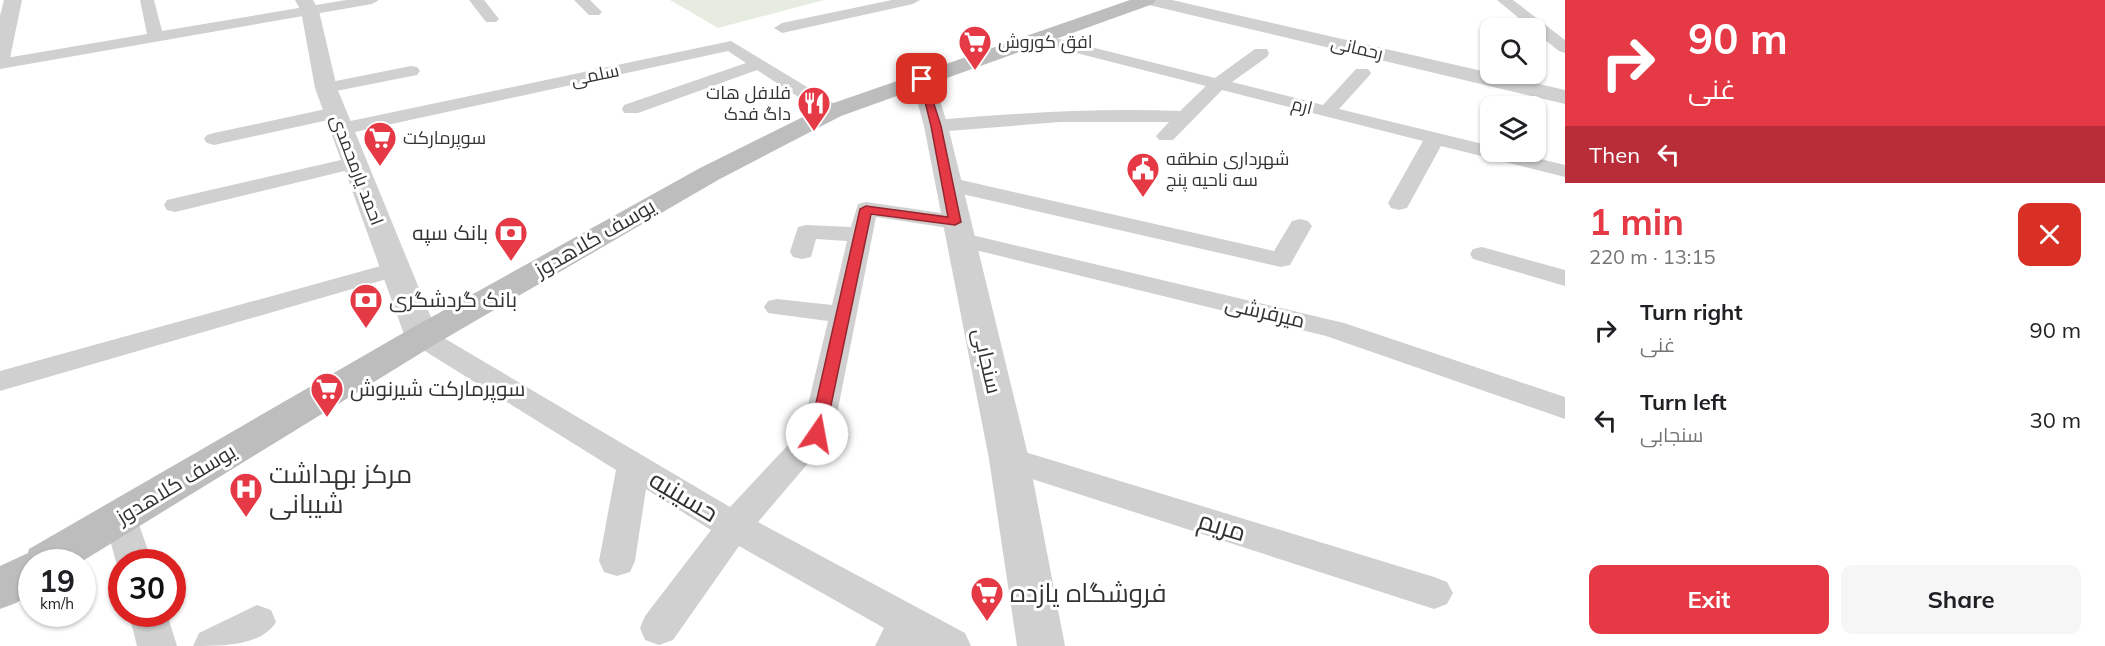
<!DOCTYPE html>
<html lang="en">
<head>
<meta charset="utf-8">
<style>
  body { margin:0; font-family:Mulish,Cairo,sans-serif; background:#f6f6f6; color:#202124; height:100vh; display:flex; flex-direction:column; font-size:22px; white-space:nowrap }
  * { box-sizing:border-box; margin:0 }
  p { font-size:20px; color:#757577 }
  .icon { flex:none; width:33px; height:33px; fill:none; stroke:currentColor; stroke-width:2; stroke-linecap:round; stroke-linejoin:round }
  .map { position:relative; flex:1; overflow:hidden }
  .drawer { display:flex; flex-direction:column; background:#fff; width:540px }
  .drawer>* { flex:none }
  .hud { background:#e63946; color:#fff; overflow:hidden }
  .tools { position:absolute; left:1480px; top:18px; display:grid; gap:12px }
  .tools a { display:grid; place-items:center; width:66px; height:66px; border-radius:12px; background:#fff; box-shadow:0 2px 4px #0004; font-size:30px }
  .speed { position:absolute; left:18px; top:549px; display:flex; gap:12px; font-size:30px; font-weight:700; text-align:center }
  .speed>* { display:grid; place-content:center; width:78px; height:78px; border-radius:50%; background:#fff; box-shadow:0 2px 4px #0004; line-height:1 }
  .speed small { font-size:15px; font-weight:400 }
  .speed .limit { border:9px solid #d22; background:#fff; color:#111 }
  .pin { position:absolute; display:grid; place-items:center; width:51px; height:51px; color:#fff; margin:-26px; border-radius:12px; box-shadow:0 3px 9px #0006 }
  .me { position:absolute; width:66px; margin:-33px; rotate:12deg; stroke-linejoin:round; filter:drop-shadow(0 0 4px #0008) }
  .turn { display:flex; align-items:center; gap:21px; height:126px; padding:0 24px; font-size:27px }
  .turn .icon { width:78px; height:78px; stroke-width:2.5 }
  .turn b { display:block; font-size:42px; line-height:51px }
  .then { display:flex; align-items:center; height:57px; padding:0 24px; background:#0003; gap:12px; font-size:22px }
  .round { display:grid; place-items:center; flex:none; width:63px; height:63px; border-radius:12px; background:#f6f6f6 }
  .headline { display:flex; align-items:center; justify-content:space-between; height:102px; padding:0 24px }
  h1 { font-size:36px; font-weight:700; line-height:45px; color:#e63946 }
  .primary-button { display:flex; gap:12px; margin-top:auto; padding:12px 24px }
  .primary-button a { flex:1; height:69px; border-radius:12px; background:#e63946; color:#fff; font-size:24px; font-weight:700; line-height:69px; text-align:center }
  .primary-button a+a { background:#f6f6f6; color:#202124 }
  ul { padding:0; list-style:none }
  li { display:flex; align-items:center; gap:18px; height:90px; padding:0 24px }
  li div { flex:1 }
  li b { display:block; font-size:22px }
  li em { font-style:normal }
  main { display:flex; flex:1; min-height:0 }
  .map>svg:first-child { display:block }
  .green { fill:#e6ecdf }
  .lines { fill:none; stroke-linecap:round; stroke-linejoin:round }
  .minor { fill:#d0d0d0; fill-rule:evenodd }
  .tertiary { fill:#d0d0d0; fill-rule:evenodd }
  .secondary { fill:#bdbdbd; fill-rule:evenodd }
  .route { fill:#e63946; stroke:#96252e; stroke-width:1.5 }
  .labels { text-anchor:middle; stroke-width:6; stroke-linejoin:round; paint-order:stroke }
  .far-poi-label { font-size:18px; fill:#333; stroke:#fff; text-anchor:start }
  .far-street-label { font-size:18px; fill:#333; stroke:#fff }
  .poi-label { font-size:21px; fill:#333; stroke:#fff; text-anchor:start }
  .street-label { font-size:21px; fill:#333; stroke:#fff }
  .near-poi-label { font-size:26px; fill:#333; stroke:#fff; text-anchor:start }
  .near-street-label { font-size:26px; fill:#333; stroke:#fff }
</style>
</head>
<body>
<main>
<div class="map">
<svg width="1565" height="646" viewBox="0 0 1565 646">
  <rect width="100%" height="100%" fill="#fff"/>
  <polygon class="green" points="670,0 824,0 718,28"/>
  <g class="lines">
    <g class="minor">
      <polygon points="140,0 154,0 162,31 346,0 379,0 372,4 0,69 0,59 147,34"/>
      <polygon points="469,0 484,0 499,19 496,22 486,22"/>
      <polygon points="574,0 590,0 602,12 599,15 589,15"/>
      <polygon points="892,0 920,0 913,4 782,33 774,28 782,23"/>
      <polygon points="1497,0 1513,0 1565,40 1565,53 1559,51 1536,33 1536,28 1531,28"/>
      <path d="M1039 34 1215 78 1255 49H1267L1269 53 1267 57 1232 82 1323 105 1356 69H1368L1371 73 1368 77 1339 109 1491 146V152H1512L1565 165V177L1441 146 1407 208 1399 210 1391 208 1388 203 1423 141 1222 90 1173 140H1159L1156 136 1169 122H1060L936 132 929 130 926 126 929 122 936 120C1017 113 1098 108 1180 111L1206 86 1033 42 1031 39 1033 36Z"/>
      <polygon points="731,41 840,107 842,111 840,115 826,115 757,70 638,113 624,113 622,109 624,105 746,63 728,51 341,135 334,133 331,129 334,125 341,123"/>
      <polygon points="411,66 417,67 420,71 417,75 326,93 320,92 317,88 320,84 326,83"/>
      <polygon points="335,107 342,109 344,113 342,117 214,145 207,143 204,139 207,135 214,133"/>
      <polygon points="354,157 361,159 364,163 361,167 175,212 167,210 164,205 167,200"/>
      <polygon points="948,177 1274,251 1292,221 1300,219 1308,221 1312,226 1290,265 1281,267 940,189 937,184 940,179"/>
      <polygon points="866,202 955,215 963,217 967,222 963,227 955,229 876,217 833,434 758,522 965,633 971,646 875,646 884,628 739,546 673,640 659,645 645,640 640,628 645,616 711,530 646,489 635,561 630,572 617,576 604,572 599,561 616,470 412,343 408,337 412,331 422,328 432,331 730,507 802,430 828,321 768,313 764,307 768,301 777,299 832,305 847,241 816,239 811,257 802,259 793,257 790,252 798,227 806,225 851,227 858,204"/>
      <polygon points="959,232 1344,323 1565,397 1565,419 1326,336 951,244 947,239 951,234"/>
      <polygon points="1482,247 1565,270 1565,286 1473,259 1470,254 1473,249"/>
      <polygon points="395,262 404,264 407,269 404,274 0,391 0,371"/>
      <polygon points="1009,447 1434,577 1447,582 1453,593 1447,604 1434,609 998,468 993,459 998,450"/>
      <polygon points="121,503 133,507 152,562 122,562 122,573 116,562 104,517 109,507"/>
      <path d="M257 605 271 610 276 622C261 646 224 646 193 646L199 633Z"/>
      <polygon points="129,614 167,614 177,646 137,646"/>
    </g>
    <g class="tertiary">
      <polygon points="4,0 22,0 10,58 7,62 0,64 0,16"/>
      <polygon points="295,0 313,0 319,11 337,88 439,337 434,345 422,348 410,345 405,337 315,88 301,11"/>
      <polygon points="1140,0 1172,0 1565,90 1565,104 1149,5 1143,4"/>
      <polygon points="922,73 930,74 933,79 948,126 1029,459 1065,646 1017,646 989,459 924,126 911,79 914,74"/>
    </g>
    <polygon class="secondary" points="1130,0 1156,0 1153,4 841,116 718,180 434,345 81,562 32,562 32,593 16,603 0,609 0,566 28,553 29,549 410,329 700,168 825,106"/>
  </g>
  <polygon class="route" points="919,77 926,79 941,126 961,222 955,225 871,214 825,434 823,438 812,438 809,434 860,209 866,206 948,217 931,126"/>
  <defs>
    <symbol id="supermarket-pin" viewBox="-11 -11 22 30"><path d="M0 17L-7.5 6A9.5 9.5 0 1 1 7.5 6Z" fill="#e63946" stroke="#fff"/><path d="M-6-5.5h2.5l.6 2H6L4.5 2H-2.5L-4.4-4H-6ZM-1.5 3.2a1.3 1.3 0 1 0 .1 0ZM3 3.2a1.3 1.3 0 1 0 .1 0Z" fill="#fff"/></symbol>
    <symbol id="restaurant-pin" viewBox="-11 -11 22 30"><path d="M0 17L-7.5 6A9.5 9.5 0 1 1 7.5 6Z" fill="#e63946" stroke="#fff"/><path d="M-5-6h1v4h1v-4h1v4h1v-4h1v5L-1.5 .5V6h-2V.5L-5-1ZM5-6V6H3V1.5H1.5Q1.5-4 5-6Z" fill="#fff"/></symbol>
    <symbol id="civic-pin" viewBox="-11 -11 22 30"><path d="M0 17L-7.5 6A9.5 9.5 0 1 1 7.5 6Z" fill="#e63946" stroke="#fff"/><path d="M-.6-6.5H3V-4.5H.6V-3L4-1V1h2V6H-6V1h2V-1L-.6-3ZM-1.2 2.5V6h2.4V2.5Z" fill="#fff"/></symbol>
    <symbol id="bank-pin" viewBox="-11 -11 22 30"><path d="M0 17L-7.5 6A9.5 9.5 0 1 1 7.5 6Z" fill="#e63946" stroke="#fff"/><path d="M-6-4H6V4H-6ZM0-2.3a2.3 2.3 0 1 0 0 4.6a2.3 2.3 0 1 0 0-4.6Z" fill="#fff"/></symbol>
    <symbol id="hospital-pin" viewBox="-11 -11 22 30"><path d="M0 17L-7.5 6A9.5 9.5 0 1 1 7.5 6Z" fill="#e63946" stroke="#fff"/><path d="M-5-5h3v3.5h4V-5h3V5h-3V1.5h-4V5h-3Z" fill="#fff"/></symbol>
  </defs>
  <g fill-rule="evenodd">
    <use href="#supermarket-pin" x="956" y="23" width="38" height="52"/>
    <use href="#restaurant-pin" x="795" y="84" width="38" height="52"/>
    <use href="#supermarket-pin" x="361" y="119" width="38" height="52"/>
    <use href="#civic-pin" x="1124" y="150" width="38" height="52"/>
    <use href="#bank-pin" x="492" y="214" width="38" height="52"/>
    <use href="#bank-pin" x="347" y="281" width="38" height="52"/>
    <use href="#supermarket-pin" x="308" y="370" width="38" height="52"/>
    <use href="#hospital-pin" x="227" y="470" width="38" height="52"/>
    <use href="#supermarket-pin" x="968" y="574" width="38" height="52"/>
  </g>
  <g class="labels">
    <g class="far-poi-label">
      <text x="998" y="48">افق کوروش</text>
      <text x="791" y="99" text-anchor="end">فلافل هات<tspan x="791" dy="21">داگ فدک</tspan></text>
      <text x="403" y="144">سوپرمارکت</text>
      <text x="1166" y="165">شهرداری منطقه<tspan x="1166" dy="21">سه ناحیه پنج</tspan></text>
    </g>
    <g class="far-street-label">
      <text transform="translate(1357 48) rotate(13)" y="6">رحمانی</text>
      <text transform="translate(595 75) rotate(-12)" y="6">سلمی</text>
      <text transform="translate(1302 106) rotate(14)" y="6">ارم</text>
      <text transform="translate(357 170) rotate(69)" y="6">احمد یارمحمدی</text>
    </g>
    <g class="poi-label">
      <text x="488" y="240" text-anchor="end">بانک سپه</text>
      <text x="389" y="307">بانک گردشگری</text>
      <text x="350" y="396">سوپرمارکت شیرنوش</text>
    </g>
    <g class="street-label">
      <text transform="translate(595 238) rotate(-30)" y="7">یوسف کلاهدوز</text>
      <text transform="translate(1265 312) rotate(13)" y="7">میرفرشی</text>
      <text transform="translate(987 361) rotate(77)" y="7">سنجابی</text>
      <text transform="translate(176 484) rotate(-31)" y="7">یوسف کلاهدوز</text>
    </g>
    <g class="near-poi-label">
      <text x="269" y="483">مرکز بهداشت<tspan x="269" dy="30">شیبانی</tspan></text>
      <text x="1010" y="602">فروشگاه یازده</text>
    </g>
    <g class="near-street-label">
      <text transform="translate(684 496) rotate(31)" y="9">حسینیه</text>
      <text transform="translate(1222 526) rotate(17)" y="9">مریم</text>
    </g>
  </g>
</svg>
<div class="tools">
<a><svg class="icon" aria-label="search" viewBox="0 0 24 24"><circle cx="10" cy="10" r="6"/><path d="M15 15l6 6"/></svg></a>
<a><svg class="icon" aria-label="layers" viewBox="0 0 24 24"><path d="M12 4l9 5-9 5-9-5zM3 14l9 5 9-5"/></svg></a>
</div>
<div class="speed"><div>19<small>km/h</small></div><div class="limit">30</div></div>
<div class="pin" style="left:922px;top:79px;background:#d93025"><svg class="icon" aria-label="arrive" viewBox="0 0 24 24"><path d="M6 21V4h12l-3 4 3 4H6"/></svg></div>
<svg class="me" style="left:817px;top:434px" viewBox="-20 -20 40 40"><circle r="19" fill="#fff"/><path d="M0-13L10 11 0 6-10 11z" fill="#e63946"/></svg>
</div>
<section class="drawer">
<div class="hud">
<div class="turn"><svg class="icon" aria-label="right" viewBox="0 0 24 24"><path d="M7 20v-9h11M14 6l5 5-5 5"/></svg><div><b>90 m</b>غنی</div></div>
<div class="then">Then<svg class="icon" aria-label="left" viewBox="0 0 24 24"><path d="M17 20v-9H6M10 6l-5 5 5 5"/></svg></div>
</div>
<div class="headline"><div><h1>1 min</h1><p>220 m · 13:15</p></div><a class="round" style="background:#d93025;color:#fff"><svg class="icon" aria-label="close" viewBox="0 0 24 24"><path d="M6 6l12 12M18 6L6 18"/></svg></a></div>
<ul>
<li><svg class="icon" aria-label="right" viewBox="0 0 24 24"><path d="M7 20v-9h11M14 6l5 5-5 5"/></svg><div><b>Turn right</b><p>غنی</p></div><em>90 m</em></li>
<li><svg class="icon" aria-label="left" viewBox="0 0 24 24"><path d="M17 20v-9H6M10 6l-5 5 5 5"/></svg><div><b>Turn left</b><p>سنجابی</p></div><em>30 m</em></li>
</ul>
<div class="primary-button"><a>Exit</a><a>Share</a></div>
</section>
</main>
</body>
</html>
